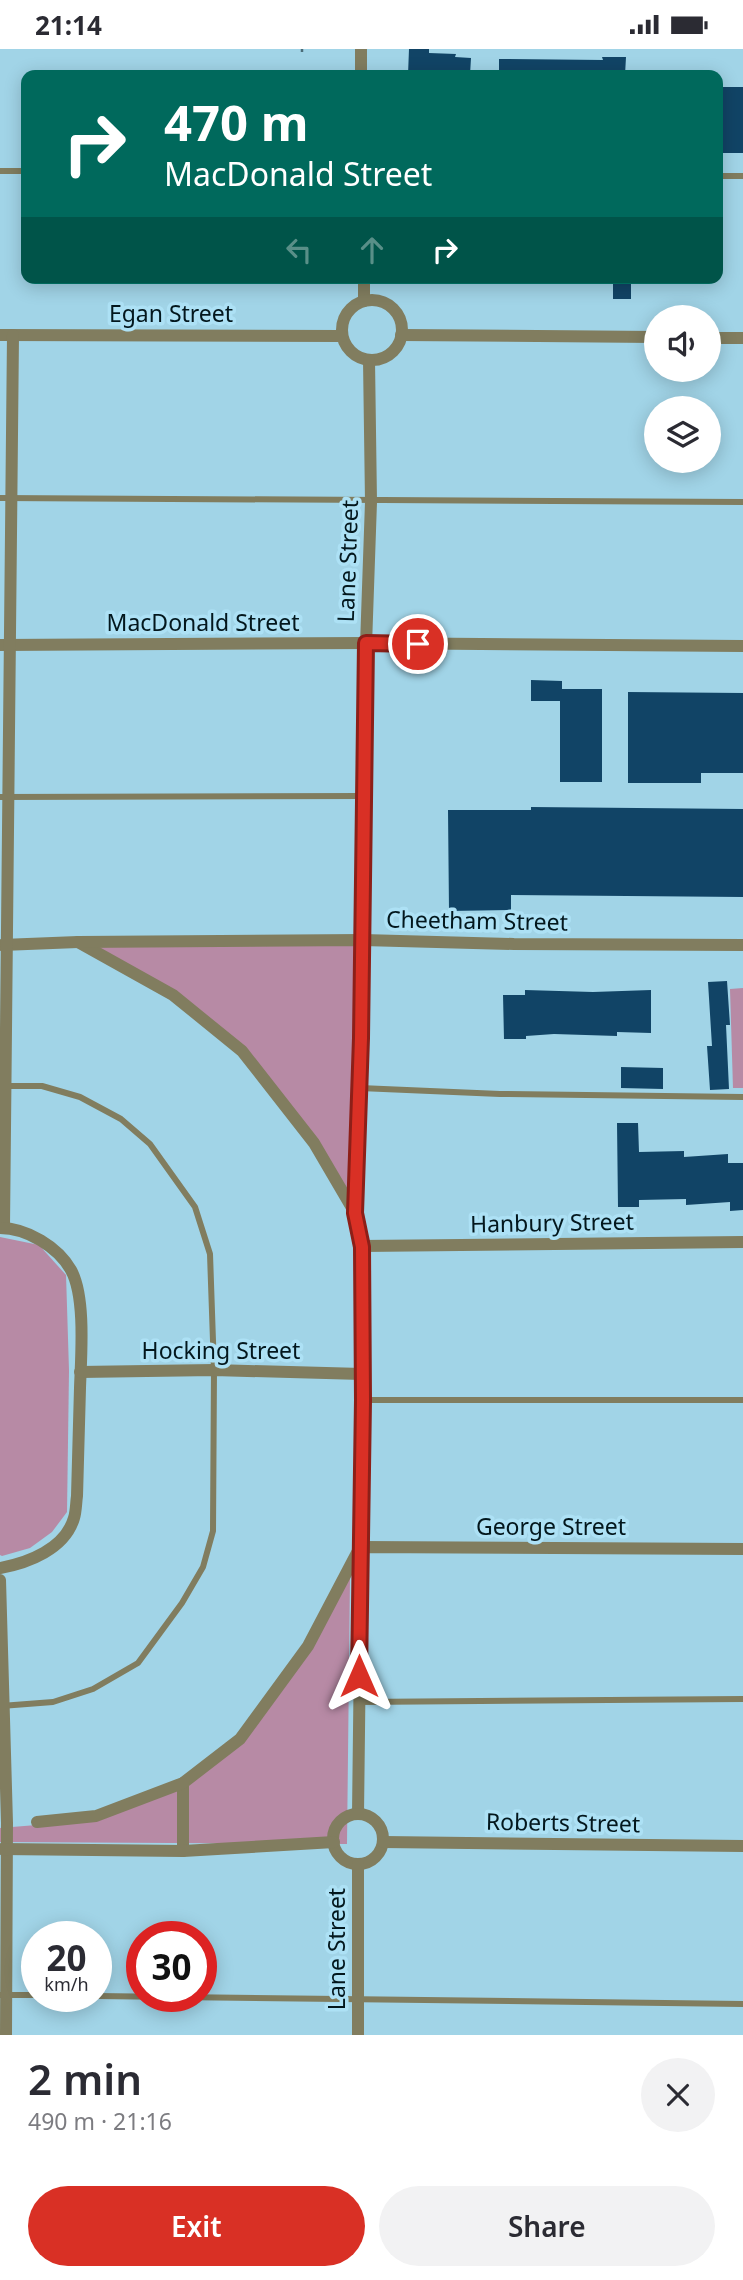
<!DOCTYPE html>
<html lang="en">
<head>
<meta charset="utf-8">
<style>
  body { margin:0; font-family:"Noto Sans",sans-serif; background:#f2f2f3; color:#2b2b33; height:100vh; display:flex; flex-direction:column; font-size:26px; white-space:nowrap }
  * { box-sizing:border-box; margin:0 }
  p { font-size:23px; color:#7c7c81 }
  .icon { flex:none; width:38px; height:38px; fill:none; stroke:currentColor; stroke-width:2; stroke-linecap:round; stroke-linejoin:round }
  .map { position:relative; height:1986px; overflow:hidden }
  .drawer { display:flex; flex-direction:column; background:#fff; flex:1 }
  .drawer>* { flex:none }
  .hud { position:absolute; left:21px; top:21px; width:702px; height:214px; border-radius:14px; box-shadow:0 4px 18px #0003; background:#00695c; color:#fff; overflow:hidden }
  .tools { position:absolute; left:644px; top:256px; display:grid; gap:14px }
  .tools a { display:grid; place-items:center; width:77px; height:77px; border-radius:50%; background:#fff; box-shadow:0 4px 18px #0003; font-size:35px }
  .speed { position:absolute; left:21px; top:1872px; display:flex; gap:14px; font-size:35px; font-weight:700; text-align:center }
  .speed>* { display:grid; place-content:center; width:91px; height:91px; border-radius:50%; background:#fff; box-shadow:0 4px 18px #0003; line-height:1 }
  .speed small { font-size:18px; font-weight:400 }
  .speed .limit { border:10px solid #d22; background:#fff; color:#111 }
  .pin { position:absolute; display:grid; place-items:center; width:60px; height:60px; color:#fff; margin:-30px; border:4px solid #fff; border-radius:50%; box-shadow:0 2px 7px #0007 }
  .me { position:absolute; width:77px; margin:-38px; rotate:0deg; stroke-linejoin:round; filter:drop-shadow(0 0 5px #0008) }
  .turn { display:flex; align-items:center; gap:24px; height:147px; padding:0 28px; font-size:32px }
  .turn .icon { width:91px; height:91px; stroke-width:2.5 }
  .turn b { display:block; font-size:49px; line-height:60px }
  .lanes { display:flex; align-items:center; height:66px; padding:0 28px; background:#0003; justify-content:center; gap:35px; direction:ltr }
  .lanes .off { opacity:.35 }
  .round { display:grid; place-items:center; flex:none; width:74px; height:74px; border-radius:37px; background:#f2f2f3 }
  .summary { display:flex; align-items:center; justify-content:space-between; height:119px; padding:0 28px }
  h1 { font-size:42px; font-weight:600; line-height:52px }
  .action { display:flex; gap:14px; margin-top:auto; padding:14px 28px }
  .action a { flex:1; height:80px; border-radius:42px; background:#d93025; color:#fff; font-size:28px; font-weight:600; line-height:80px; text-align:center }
  .action a+a { background:#f2f2f3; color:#2b2b33 }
  .status { display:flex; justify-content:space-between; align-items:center; height:49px; padding:0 35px; background:#fff; direction:ltr }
  .status svg { height:19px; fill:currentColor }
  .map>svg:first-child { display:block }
  .green { fill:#b78aa5 }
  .building { fill:#146 }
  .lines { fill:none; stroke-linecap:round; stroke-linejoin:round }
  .path { stroke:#4a6c78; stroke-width:2.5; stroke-dasharray:7 3.5; stroke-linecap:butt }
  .lane { stroke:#817d5f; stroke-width:6 }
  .street { stroke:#817d5f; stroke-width:12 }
  .route-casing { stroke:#8d1f18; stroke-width:18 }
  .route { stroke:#d93025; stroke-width:12 }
  .labels { text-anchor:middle; stroke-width:7; stroke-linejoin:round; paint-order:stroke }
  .street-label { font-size:23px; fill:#03171d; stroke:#ade1f5 }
</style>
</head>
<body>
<div class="status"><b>21:14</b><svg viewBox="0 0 49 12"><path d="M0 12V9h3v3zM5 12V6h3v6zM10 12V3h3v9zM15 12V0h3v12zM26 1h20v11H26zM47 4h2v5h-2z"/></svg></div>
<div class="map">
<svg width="743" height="1986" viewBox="0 0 743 1986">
  <rect width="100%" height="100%" fill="#a1d4e7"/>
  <g class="green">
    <polygon points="363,891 355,1164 314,1094 242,1002 173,946 78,893"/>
    <polygon points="743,939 743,1039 733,1039 730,940"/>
    <polygon points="0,1188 39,1196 66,1226 69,1322 67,1463 52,1483 30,1499 2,1507 0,1506"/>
    <polygon points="350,1528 347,1795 0,1793 0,1779 97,1771 184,1737 243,1693"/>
  </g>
  <g class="building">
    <polygon points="409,0 429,0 429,4 456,5 455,8 471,9 470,26 408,26"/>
    <polygon points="602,8 626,8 625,26 499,26 499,10 603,11"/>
    <rect x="718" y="38" width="25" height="66"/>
    <rect x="613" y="229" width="18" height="21"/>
    <polygon points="531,631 562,632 562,640 602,640 602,733 560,733 560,652 531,652"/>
    <polygon points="628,643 743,644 743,724 701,724 701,734 628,734"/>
    <polygon points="531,758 743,760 743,848 511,846 511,861 449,862 448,761 531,761"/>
    <polygon points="727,932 730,976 726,976 729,1040 710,1041 707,997 712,997 708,933"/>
    <polygon points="525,941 593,943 651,941 651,984 617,983 617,987 554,985 526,987 526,990 504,990 503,946 525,946"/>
    <polygon points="621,1018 663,1019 663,1040 621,1039"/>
    <polygon points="617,1074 638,1074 639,1103 684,1102 684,1108 728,1105 728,1114 743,1114 743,1161 730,1162 730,1153 686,1156 686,1150 639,1151 639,1158 618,1158"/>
  </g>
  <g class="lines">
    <polyline class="path" points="302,0 302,3"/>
    <g class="lane">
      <polyline points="0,122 26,122"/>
      <polyline points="718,127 743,127"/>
      <polyline points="0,449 743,453"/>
      <polyline points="0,748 363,747"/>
      <polyline points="360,1039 500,1045 743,1048"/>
      <polyline points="363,1351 743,1351"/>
      <polyline points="359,1653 743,1650"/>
      <polyline points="1,1657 53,1653 93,1640 138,1614 182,1554 203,1518 213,1482 214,1321 210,1205 195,1158 150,1095 121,1070 80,1048 42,1037 5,1037"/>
      <polyline points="0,1946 37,1946"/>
      <polyline points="96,1947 743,1955"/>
    </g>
    <g class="street">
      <polyline points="361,0 361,26"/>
      <polyline points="364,229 364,252"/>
      <circle cx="372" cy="281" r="30"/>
      <polyline points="0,286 342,287"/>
      <polyline points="401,286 656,288"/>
      <polyline points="709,289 743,289"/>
      <polyline points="0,596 366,594 743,597"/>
      <polyline points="78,893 173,946 242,1002 314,1094 355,1164"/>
      <polyline points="2,896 78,893 363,891 514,895 743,896"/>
      <polyline points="4,1178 13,286"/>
      <path d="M0 1179C27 1179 58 1198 71 1221 86 1248 81 1308 80 1339 79 1375 78 1411 77 1447 76 1454 76 1463 74 1469 65 1500 28 1514 0 1519"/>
      <polyline points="362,1197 743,1193"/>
      <polyline points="80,1323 214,1321 362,1325"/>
      <polyline points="0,1531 7,1774 6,1986"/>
      <polyline points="183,1734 183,1802"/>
      <polyline points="358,1765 363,1351 362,1197 355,1164 360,1039 365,625 371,453 369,311"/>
      <circle cx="358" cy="1790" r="25"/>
      <polyline points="37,1773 96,1767 183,1734 240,1690 308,1597 360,1498 743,1500"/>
      <polyline points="383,1793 743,1797"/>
      <polyline points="2,1800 183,1802 334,1793"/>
      <polyline points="358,1986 358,1815"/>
    </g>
  </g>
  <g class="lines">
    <defs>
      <polyline id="route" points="359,1627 363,1351 362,1198 355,1164 361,989 366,594 418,595"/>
    </defs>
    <use href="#route" class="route-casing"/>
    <use href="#route" class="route"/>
  </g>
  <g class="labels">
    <g class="street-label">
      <text x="171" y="273">Egan Street</text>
      <text transform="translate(348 512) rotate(-88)" y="8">Lane Street</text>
      <text x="203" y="582">MacDonald Street</text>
      <text transform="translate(477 872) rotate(1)" y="8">Cheetham Street</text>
      <text transform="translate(552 1174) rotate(-1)" y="8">Hanbury Street</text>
      <text x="221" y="1310">Hocking Street</text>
      <text x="551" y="1486">George Street</text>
      <text transform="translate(563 1774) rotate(1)" y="8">Roberts Street</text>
      <text transform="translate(337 1900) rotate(-90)" y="8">Lane Street</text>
    </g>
  </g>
</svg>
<div class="tools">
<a><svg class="icon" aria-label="sound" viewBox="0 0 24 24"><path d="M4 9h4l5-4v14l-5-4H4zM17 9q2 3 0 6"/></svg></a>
<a><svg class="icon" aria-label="layers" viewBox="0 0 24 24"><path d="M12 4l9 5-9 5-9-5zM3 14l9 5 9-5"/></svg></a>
</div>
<div class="speed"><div>20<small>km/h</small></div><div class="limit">30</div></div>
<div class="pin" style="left:418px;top:595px;background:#d93025"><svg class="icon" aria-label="arrive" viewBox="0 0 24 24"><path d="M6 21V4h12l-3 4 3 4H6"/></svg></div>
<svg class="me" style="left:359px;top:1627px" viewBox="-20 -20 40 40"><path d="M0-17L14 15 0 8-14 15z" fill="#d93025" stroke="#fff" stroke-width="4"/></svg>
<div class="hud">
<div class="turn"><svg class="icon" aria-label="right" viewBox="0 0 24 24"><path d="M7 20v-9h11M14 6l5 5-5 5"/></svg><div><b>470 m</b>MacDonald Street</div></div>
<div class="lanes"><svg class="icon off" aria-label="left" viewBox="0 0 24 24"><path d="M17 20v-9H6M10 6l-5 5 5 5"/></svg><svg class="icon off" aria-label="ahead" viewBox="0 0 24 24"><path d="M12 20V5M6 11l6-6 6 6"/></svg><svg class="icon" aria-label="right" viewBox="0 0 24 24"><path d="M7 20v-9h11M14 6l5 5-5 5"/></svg></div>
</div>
</div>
<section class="drawer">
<div class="summary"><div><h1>2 min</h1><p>490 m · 21:16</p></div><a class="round"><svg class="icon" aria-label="close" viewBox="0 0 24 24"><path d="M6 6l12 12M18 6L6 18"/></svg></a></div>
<div class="action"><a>Exit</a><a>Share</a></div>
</section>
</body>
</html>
